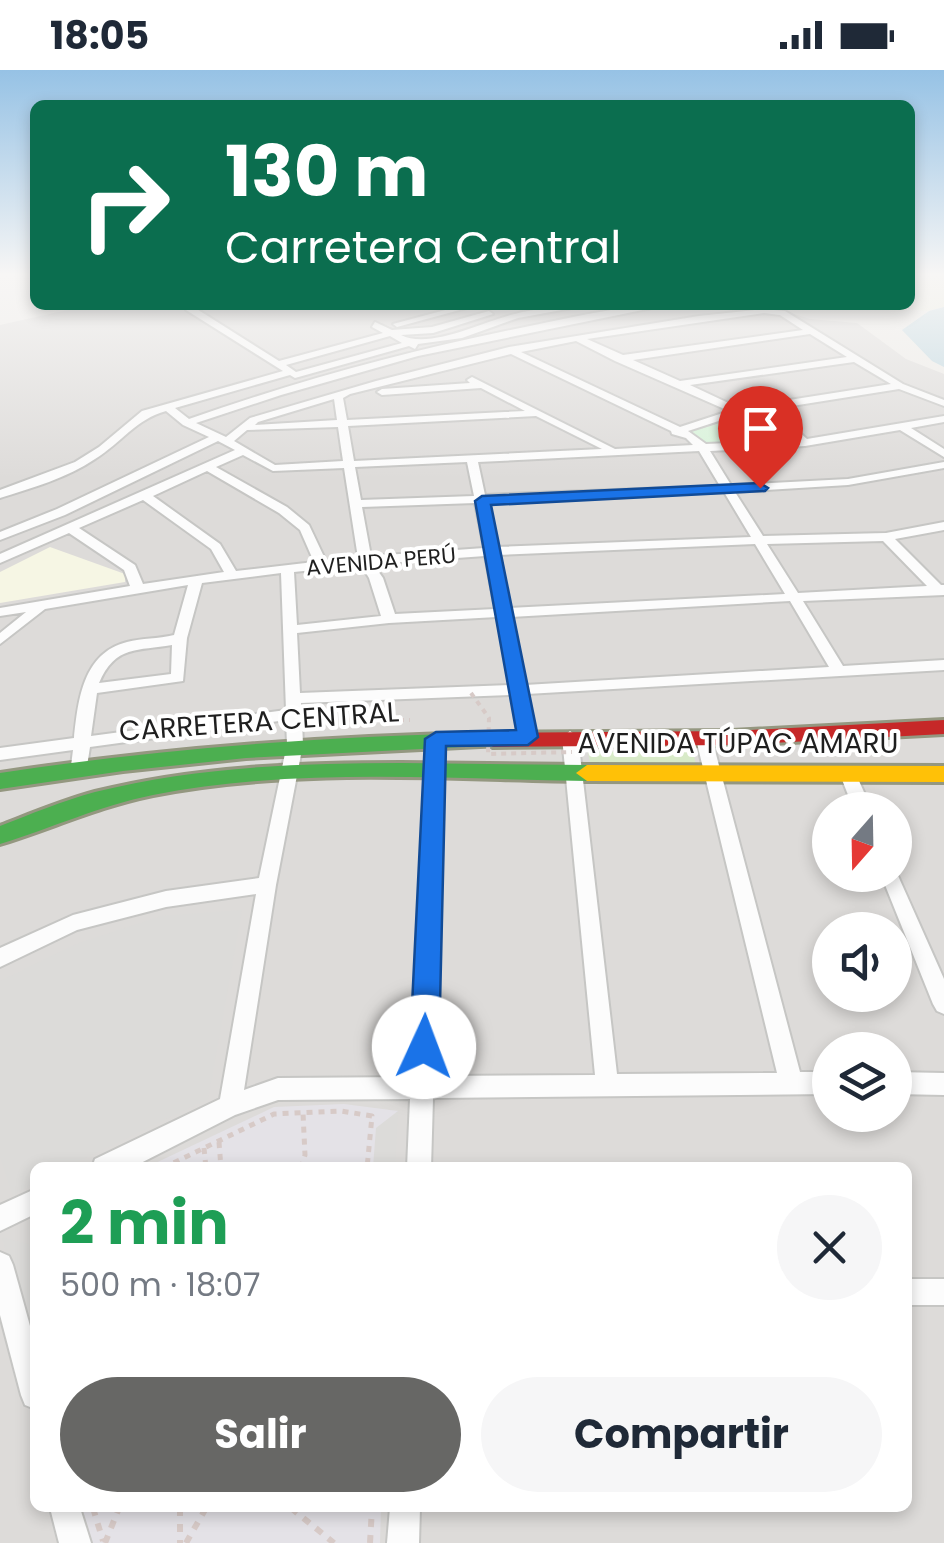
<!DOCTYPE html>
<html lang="es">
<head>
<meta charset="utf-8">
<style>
  body { margin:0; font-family:Poppins,sans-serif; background:#f6f6f7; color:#1f2937; height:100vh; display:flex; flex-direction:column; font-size:38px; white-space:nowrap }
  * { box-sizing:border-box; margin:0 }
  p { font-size:32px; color:#747a83 }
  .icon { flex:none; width:55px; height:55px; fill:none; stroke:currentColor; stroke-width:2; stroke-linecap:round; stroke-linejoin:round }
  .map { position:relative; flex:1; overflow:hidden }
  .side { position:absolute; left:30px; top:1092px; width:882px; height:350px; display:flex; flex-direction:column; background:#fff; border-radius:15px; box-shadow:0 5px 15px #0003 }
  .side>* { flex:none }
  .banner { position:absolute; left:30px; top:30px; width:885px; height:210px; border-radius:15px; box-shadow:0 5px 15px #0003; background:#0b6e4f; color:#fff; overflow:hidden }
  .needle { width:65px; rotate:200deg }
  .buttons { position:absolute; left:812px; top:722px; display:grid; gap:20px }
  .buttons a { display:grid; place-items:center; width:100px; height:100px; border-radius:50%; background:#fff; box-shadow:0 5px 15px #0003; font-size:50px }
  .pin { position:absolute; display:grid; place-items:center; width:85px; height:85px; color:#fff; margin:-102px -42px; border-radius:50% 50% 50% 0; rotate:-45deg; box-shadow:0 0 10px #0007 }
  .pin .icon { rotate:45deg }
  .me { position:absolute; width:110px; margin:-55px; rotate:2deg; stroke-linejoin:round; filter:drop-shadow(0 0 8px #0008) }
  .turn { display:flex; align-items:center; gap:35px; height:210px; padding:0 30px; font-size:45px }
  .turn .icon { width:130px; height:130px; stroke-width:2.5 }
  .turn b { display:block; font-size:70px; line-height:85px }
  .round { display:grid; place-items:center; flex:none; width:105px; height:105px; border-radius:52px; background:#f6f6f7 }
  .overview { display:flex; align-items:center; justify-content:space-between; height:170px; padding:0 30px }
  h1 { font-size:60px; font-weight:700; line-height:75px; color:#1e9e55 }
  .action { display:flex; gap:20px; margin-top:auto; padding:20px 30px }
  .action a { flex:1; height:115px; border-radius:60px; background:#676765; color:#fff; font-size:40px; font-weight:700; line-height:115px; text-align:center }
  .action a+a { background:#f6f6f7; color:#1f2937 }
  .status { display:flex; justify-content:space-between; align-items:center; height:70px; padding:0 50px; background:#fff; direction:ltr }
  .status svg { height:28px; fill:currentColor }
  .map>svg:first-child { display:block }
  .residential { fill:#dddbd9; fill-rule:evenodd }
  .education { fill:#f6f6e4 }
  .religious { fill:#dcdbd9 }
  .farmland { fill:#eceddb }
  .grass { fill:#d8eac8 }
  .park { fill:#d7f3d9 }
  .plaza { fill:#e4e2e7 }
  .water { fill:#bcd6e0 }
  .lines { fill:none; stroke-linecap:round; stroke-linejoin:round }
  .street-casing { stroke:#c6c6c4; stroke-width:4 }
  .fast-casing { stroke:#949780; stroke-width:6 }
  .slow-casing { stroke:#949780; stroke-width:6 }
  .jam-casing { stroke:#949780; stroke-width:6 }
  .path-far2 { stroke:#d7cac7; stroke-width:4; stroke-dasharray:5 5; stroke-linecap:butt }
  .path-far1 { stroke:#d7cac7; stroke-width:5; stroke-dasharray:6 6; stroke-linecap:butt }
  .path { stroke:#d7cac7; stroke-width:6; stroke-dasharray:8 8; stroke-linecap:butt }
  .street { fill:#fcfcfc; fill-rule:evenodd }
  .fast { fill:#4caf50; fill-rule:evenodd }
  .slow { fill:#ffc107; fill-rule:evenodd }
  .jam { fill:#c62828; fill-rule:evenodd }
  .path-bridge { stroke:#d7cac7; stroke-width:4; stroke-dasharray:5 5; stroke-linecap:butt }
  .route { fill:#1a73e8; stroke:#114b97; stroke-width:2.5 }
  .labels { text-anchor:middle; stroke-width:8; stroke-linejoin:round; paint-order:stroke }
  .far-street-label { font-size:22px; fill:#1f1f1f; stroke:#fff }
  .street-label { font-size:28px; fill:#1f1f1f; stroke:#fff }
</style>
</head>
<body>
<div class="status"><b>18:05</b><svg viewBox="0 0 49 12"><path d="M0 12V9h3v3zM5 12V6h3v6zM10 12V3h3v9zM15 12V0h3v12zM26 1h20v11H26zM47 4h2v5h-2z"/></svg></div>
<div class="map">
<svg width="944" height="1473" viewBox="0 0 944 1473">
  <rect width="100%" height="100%" fill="#eeece8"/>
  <path class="residential" d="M90 235H766L810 249 857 253 906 289 944 304V1473H0V255ZM830 740H895V805H830ZM830 860H895V925H830ZM830 980H895V1045H830ZM35 1098H908V1438H35Z"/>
  <polygon class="education" points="50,477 125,504 125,512 0,533 0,502"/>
  <g class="religious">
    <polygon points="242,840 208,1029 67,1097 35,1098 35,1113 13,1125 0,1086 0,911 76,874 161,846"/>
    <polygon points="398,1041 395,1097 373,1098 376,1058"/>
    <polygon points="2,1167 29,1174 35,1195 35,1284"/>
  </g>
  <polygon class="farmland" points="910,203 944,203 944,237 926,241 881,235 910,235"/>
  <polygon class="grass" points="693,681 696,695 591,697 588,682"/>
  <polygon class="park" points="762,341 797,370 706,375 689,362"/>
  <g class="plaza">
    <polygon points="344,1034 398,1041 376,1058 373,1097 147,1097 274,1037"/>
    <polygon points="82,1438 381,1438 380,1473 93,1473"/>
  </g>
  <polygon class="water" points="944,237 944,297 932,291 902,260 929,241"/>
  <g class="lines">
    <defs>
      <g id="street">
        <polygon points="464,235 478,235 397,257 393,254"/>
        <path d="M569 235H589L518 248 462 268 418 274 415 279 409 276 295 308 290 305 175 338 189 349C300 310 414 279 530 256 574 247 622 235 667 235L418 286 281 325 196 353 226 367 250 348 376 311 509 277 699 246 764 239 785 241 903 314 944 330V336L899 319 773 339 807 369 944 346V352L911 358 944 379V387L900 360 805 376 710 381 731 415 848 409 944 392V398L848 415 735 422 763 466 886 463 944 452V460L895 469 941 515H944V525L803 531 843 596 944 590V600L527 624 536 667 528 673 520 667 512 625 301 633 303 674 276 815 244 1020 278 1008 411 1007 428 669 436 663 444 669 434 1006 595 1005 562 667 570 661 578 667 617 1004 777 1003 696 669 704 663 712 669 800 1002H830V1024L433 1028 431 1098H407L410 1029 278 1030 235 1045 131 1098H92L95 1089 220 1029 256 824 166 837 77 860 0 897V878L73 845 166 821 259 808 287 674 286 650 90 677 87 696 79 702 71 696 73 680 0 690V678L74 668C78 630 83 583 127 572 142 568 158 569 174 565L188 515 45 539 0 574V563L26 542 0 546V538L130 516 124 500 69 463 0 493V484L235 380 218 371 65 445 0 470V462L57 439 209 367 183 355 166 341C136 349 121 373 95 389 67 408 32 418 0 428V420L75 392 99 377 142 341 283 301 186 240V236H192L279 291 383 263 372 257 375 252 392 260 432 257 489 241 493 244 433 263 401 265C430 280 484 251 515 244 532 239 551 238 569 235ZM764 243 780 245 803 260 623 285 587 269ZM810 264 847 287 680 311 633 290ZM390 266 402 273 296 302 286 295ZM576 271 615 291 729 341 680 357 521 282ZM511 284 671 361 672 364 686 368 693 375 615 379 472 307 467 310 470 313 382 319 377 322 382 325 481 318 525 341 347 350 343 328 350 324ZM854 292 891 314 739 338 690 315ZM334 329 337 350 255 355 258 352ZM763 340 796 370 706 374 688 361 740 344ZM536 346 602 379 354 391 348 356ZM338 357 343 391 275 395 234 371 247 360ZM699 381 720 416 485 425 478 392ZM243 385 273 401 344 398 358 488 326 491 309 455 287 437 216 397ZM467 392 474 426 361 430 355 397ZM207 401 279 443 300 460 314 492 236 501 220 474 153 426ZM724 422 751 467 496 477 487 432ZM143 430 211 479 224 502 143 514 135 495 79 458ZM475 433 484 478 371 486 362 437ZM883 471 927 516 798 523 767 474ZM755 474 785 524 509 538 498 485ZM485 486 495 539 395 544 383 508 373 494ZM361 495 369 508 381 546 297 555 294 502ZM281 503 286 640 91 666 97 623 183 611 187 568 202 513ZM790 531 829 597 525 615 511 547ZM497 547 510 615 300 623 297 563 389 553ZM172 575 171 604 99 613C115 575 138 581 172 575Z"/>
        <polygon points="847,696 855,702 872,740 854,740 839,702"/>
        <polygon points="895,799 944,909 944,944 937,941 933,934 881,805 895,805"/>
        <polygon points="895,1002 944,1003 944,1025 895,1024"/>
        <polygon points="35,1119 35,1144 0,1161 0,1135"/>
        <polygon points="0,1182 9,1186 13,1195 35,1274 35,1339 25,1335 21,1325 0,1245"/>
        <rect x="908" y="1209" width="36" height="26"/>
        <polygon points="50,1438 80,1438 91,1473 59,1473"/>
        <polygon points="390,1438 420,1438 419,1473 387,1473"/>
      </g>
      <g id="fast">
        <path d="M493 663 503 670 500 675 246 688 123 701 0 719V703C164 678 327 666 493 663Z"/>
        <path d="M401 693 587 695 598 703 587 711C443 709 295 697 153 725 99 736 52 758 0 774V756C31 744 62 731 95 722 195 697 298 693 401 693Z"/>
      </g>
      <polygon id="slow" points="587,695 944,696 944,712 587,711 576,703"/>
      <polygon id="jam" points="944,650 944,664 732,675 493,677 483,670 493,663 732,661"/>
    </defs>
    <use href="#street" class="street-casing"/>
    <use href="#fast" class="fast-casing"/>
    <use href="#slow" class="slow-casing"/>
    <use href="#jam" class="jam-casing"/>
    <polyline class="path-far2" points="309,650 410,650"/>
    <g class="path-far1">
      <polyline points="219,1072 221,1098"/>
      <polyline points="204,1078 206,1098"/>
      <polyline points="163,1098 274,1044 341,1041 372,1046 367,1098"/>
      <polyline points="301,1098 305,1085 303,1043"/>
    </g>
    <g class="path">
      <polyline points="35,1159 35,1170"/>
      <polyline points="93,1438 103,1471"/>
      <polyline points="180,1438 180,1473"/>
      <polyline points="291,1438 334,1473"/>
      <polyline points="105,1473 119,1438"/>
      <polyline points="186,1473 206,1438"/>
      <polyline points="370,1473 372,1438"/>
    </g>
    <use href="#street" class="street"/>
    <use href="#fast" class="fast"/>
    <use href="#slow" class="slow"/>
    <use href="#jam" class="jam"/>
    <polyline class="path-bridge" points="471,623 489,648 488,684 572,682"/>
  </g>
  <linearGradient id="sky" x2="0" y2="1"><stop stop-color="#96c2e5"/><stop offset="0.5" stop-color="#f7f6f5"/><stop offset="1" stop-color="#f7f6f5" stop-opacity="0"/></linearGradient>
  <rect width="944" height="409" fill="url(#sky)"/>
  <polygon class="route" points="760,413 768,418 765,421 491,435 538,667 528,675 446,676 439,977 435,987 424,991 414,987 410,977 425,669 436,662 516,660 475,431 482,426"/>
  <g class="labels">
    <g class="far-street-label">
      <text transform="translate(381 491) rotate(-5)" y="8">AVENIDA PERÚ</text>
    </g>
    <g class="street-label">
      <text transform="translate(259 651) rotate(-4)" y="10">CARRETERA CENTRAL</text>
      <text x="738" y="683">AVENIDA TÚPAC AMARU</text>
    </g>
  </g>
</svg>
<div class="buttons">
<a><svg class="needle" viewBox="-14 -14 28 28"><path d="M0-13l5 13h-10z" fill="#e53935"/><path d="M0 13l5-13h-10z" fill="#747a83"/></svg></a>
<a><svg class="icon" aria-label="sound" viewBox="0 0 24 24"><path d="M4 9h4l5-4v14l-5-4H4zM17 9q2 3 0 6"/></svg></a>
<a><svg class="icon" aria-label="layers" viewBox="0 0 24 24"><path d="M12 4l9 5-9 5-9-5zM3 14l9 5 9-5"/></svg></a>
</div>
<div class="pin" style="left:760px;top:418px;background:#d93025"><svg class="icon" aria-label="arrive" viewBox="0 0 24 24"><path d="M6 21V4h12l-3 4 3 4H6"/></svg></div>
<svg class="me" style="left:424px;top:977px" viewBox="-20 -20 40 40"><circle r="19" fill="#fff"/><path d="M0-13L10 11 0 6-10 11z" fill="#1a73e8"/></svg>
<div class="banner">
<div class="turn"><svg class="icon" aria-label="right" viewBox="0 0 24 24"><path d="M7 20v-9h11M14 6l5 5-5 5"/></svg><div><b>130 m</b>Carretera Central</div></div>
</div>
<section class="side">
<div class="overview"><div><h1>2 min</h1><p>500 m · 18:07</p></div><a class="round"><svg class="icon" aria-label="close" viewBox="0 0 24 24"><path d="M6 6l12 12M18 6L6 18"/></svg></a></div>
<div class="action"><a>Salir</a><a>Compartir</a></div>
</section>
</div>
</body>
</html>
